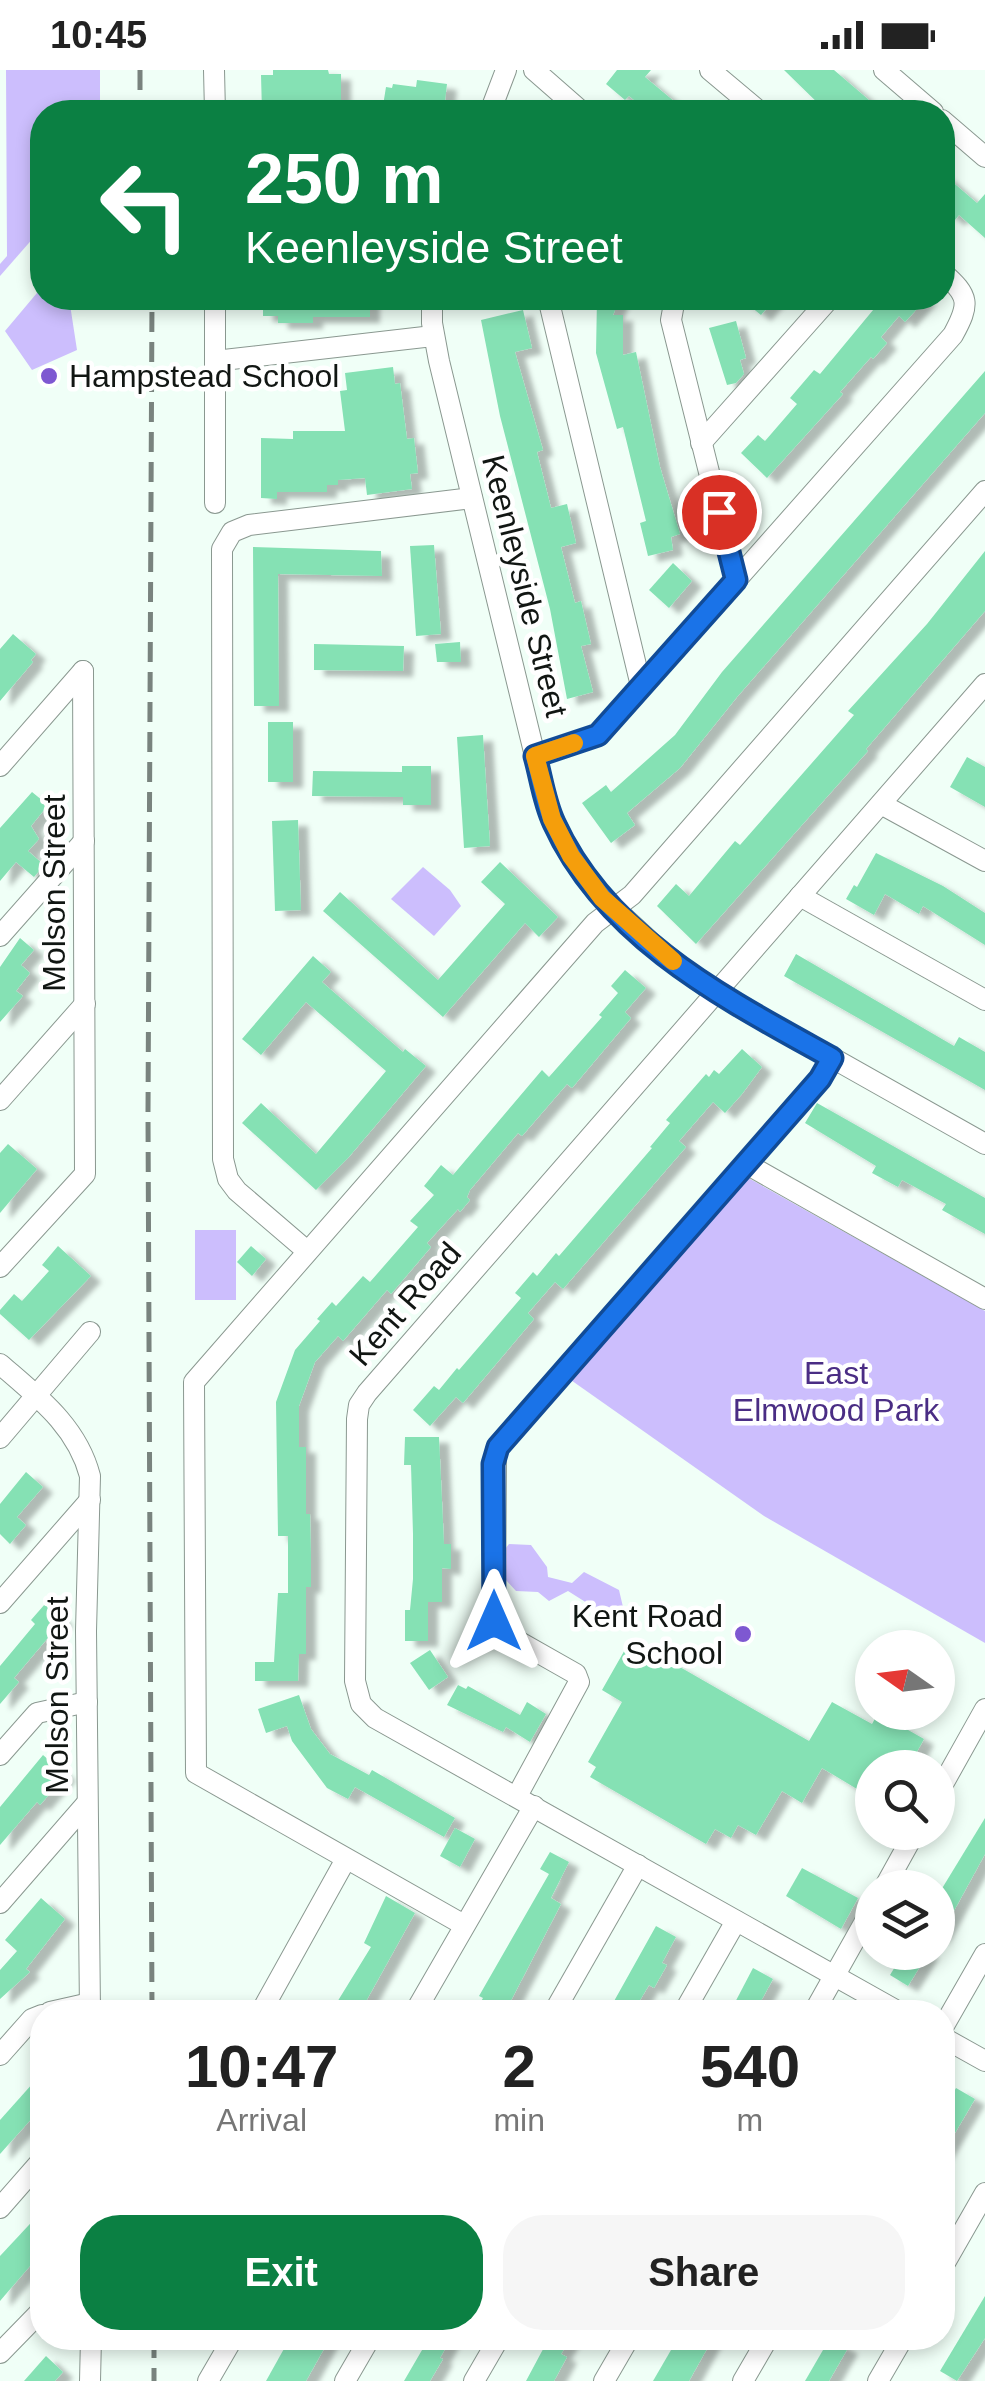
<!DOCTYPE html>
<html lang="en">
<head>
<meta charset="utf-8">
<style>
  body { margin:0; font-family:Arial,sans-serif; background:#f6f6f6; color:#222; height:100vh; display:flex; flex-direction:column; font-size:38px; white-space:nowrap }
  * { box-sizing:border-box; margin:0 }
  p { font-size:32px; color:#767676 }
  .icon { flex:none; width:55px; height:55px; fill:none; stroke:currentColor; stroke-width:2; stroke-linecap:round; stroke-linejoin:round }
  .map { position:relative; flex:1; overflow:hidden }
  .panel { position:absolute; left:30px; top:1930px; width:925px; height:350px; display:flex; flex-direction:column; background:#fff; border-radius:40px; box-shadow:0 5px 15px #0003 }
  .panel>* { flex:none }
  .top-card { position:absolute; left:30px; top:30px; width:925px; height:210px; border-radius:40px; box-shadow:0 5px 15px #0003; background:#0b8043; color:#fff; overflow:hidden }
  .needle { width:65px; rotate:284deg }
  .tools { position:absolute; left:855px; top:1560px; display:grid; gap:20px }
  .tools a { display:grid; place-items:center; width:100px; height:100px; border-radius:50%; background:#fff; box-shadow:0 5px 15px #0003; font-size:50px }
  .pin { position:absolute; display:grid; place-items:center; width:85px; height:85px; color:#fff; margin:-42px; border:5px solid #fff; border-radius:50%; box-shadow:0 2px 10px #0007 }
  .me { position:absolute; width:110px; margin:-55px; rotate:0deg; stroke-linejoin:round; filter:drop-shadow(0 0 8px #0008) }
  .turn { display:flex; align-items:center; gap:35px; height:210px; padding:0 50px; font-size:45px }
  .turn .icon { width:130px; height:130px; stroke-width:2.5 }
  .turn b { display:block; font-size:70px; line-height:85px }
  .eta { display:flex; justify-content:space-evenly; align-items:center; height:170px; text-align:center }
  .eta b { font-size:60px; font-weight:600; line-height:70px }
  .action { display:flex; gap:20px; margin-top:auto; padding:20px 50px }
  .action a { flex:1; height:115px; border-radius:40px; background:#0b8043; color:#fff; font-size:40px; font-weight:600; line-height:115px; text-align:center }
  .action a+a { background:#f6f6f6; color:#222 }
  .status { display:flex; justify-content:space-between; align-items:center; height:70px; padding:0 50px; background:#fff; direction:ltr }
  .status svg { height:28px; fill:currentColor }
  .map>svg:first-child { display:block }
  .green { fill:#ccbefd }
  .building { fill:#85e1b4; filter:url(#shadow) }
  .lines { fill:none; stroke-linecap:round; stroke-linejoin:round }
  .minor-casing { stroke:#8a9890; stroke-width:22 }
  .minor { stroke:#fff; stroke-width:20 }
  .rail { stroke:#79837e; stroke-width:5; stroke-dasharray:20 10; stroke-linecap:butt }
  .route-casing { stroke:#114b97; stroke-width:25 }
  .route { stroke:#1a73e8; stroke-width:18 }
  .slow { stroke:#f59e0b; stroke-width:18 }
  .poi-dot { fill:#7e58d1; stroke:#fff; stroke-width:4 }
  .labels { text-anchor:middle; stroke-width:9; stroke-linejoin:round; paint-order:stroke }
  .poi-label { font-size:32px; fill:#111613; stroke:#fff; text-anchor:start }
  .street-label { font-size:32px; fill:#111613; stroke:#fff }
  .park-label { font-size:32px; fill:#4a2d84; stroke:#fff }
</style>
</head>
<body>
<div class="status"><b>10:45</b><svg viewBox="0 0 49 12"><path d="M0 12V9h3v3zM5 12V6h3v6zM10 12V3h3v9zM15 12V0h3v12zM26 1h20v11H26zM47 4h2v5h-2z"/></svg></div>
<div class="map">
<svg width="985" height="2311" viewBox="0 0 985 2311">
  <defs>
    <filter id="shadow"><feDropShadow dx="10" dy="6" stdDeviation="2.5" flood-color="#0004"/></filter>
  </defs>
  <rect width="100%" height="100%" fill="#f0fff7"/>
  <g class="green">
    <polygon points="6,0 100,0 100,42 42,42 42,158 0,206 0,194 7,186"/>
    <polygon points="42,217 42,228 69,228 77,280 32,300 5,261"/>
    <polygon points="423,797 450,820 461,836 434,866 391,829"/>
    <polygon points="743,1105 985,1241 985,1573 764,1446 568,1308"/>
    <rect x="195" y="1160" width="41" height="70"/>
    <polygon points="509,1474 531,1475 547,1497 548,1507 572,1513 584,1502 619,1520 623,1537 617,1552 568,1521 549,1531 538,1522 516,1521 505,1509 505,1479"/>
  </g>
  <g class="building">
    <polygon points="273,0 328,0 329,4 341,4 341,35 334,35 334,42 262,42 261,5 273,5"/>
    <polygon points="617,0 651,0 645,7 687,42 649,42 629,26 625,30 606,14"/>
    <polygon points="784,0 834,0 883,42 842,42 831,33 825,40"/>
    <polygon points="417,10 447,14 445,31 439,30 437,42 382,42 386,17 392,18 393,14 416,17"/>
    <polygon points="942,103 977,133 985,124 985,168 959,145 955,150 942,139"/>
    <polygon points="263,228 370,228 370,247 313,247 313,253 278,253 278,246 263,246"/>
    <polygon points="597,228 620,228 613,245 623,245 623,285 636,282 660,397 680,464 671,467 673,480 648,486 640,453 646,451 623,357 617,359 596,283"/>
    <polygon points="740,228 776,228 761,245"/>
    <polygon points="883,228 927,228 905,252 899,246 881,267 887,273 873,289 871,287 840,322 843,324 767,408 741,383 758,365 765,371 797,334 790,328 814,300 820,304"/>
    <polygon points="523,240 532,278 515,282 543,380 537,382 551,438 567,434 576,473 561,477 575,533 581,531 591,574 581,576 593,622 567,629 550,539 500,346 481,250"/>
    <polygon points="736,251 746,288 740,290 744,304 736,313 727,315 709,258"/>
    <polygon points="393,297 395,314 400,313 407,369 414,368 418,403 410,404 412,419 367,425 365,408 338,410 338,415 327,415 327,422 277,422 277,429 261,428 261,368 293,369 293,361 345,361 340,321 347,320 345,303"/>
    <polygon points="985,301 985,343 737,627 680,698 627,743 635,755 611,773 582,733 606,715 611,722 675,665 722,602"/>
    <polygon points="434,475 441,564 416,566 410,476"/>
    <polygon points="253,477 381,481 382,506 278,504 279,636 254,636"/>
    <polygon points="985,481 985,541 866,679 868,681 850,701 696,874 657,836 676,814 689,826 735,771 740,775 854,645 848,641 927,554"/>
    <polygon points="673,493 692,511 669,538 649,520"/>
    <polygon points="13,564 36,584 31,590 33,592 0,631 0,579"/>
    <polygon points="460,572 461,592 437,592 435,574"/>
    <polygon points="314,574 404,576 403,601 314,600"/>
    <rect x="268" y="652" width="25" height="60"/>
    <polygon points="483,665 490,776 464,778 457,667"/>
    <polygon points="967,687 985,697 985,737 950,717"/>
    <polygon points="402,696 431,696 431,735 403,735 403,727 312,726 313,701 402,702"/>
    <polygon points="32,722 48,735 31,756 39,769 28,781 44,795 34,807 16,792 0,811 0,758"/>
    <polygon points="298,750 301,840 275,841 272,751"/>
    <polygon points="876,783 943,816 985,843 985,875 923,836 919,844 885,824 874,845 846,829 854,815 857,817"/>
    <polygon points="500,792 558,847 539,867 525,853 443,947 323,841 340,822 438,910 505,834 481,812"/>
    <polygon points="20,868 34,880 21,895 30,903 16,921 23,926 0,952 0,897"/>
    <polygon points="796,884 954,976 959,967 985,982 985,1020 784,906"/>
    <polygon points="313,886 331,902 322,912 403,982 405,979 426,996 348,1088 316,1120 242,1053 261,1033 316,1084 386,1001 306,932 261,985 242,969"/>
    <polygon points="625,900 646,918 625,942 631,948 572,1018 567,1014 522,1066 518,1063 470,1120 467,1127 470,1130 460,1142 458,1139 427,1173 431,1177 391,1224 387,1220 343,1271 338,1266 315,1292 299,1336 299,1377 306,1377 306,1444 310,1444 311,1485 311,1517 306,1517 306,1584 299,1584 298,1611 255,1611 255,1592 274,1592 278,1523 288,1523 288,1466 278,1466 276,1332 295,1280 320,1251 317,1249 332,1232 336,1236 363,1206 370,1212 418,1157 410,1151 434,1125 424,1116 441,1095 453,1105 542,1000 549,1007 602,947 599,945 618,923 611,916"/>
    <polygon points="742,979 762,997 742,1024 725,1043 713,1032 679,1071 686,1077 563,1219 555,1212 528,1243 534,1249 463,1333 456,1327 430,1356 413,1340 434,1316 439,1320 457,1298 459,1300 521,1228 515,1223 533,1202 537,1206 556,1183 559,1186 652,1078 650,1077 670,1053 666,1050 706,1004 709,1007 714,1000 719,1004"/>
    <polygon points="817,1033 985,1128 985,1164 942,1140 946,1134 902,1110 898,1117 872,1103 876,1096 805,1053"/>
    <polygon points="8,1074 37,1099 0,1143 0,1083"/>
    <polygon points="58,1176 91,1206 29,1270 0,1244 0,1240 14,1224 22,1231 49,1201 42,1195"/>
    <polygon points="251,1176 266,1189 252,1206 237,1192"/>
    <polygon points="405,1367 439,1367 444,1474 451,1474 451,1499 442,1498 442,1532 428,1532 428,1571 405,1571 405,1540 410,1540 413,1509 413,1464 411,1395 404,1395"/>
    <polygon points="26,1402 43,1417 17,1447 26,1455 10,1474 0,1464 0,1434"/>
    <polygon points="45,1534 63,1550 14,1608 19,1612 0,1634 0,1596 35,1554 31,1550"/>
    <polygon points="631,1569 809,1671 832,1632 872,1654 878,1643 924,1669 908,1698 872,1698 872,1728 822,1698 802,1733 782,1721 756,1765 738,1755 731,1768 715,1759 706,1774 590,1707 596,1697 588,1692 622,1632 602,1620"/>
    <polygon points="430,1580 448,1607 429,1620 410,1593"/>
    <polygon points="458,1615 466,1619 468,1616 520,1645 527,1632 546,1644 530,1672 506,1657 503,1662 447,1635"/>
    <polygon points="299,1625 311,1659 330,1684 369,1705 372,1700 455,1748 444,1767 355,1717 348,1729 327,1718 292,1671 287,1656 266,1663 258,1639"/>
    <polygon points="43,1685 66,1705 40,1735 37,1732 0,1775 0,1737"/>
    <polygon points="985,1748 985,1784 938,1870 938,1825"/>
    <polygon points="455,1758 475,1769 460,1797 440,1786"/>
    <polygon points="550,1782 569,1792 551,1828 561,1834 505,1942 475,1942 483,1928 479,1926 549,1804 540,1799"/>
    <polygon points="802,1798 858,1828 841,1859 786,1826"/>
    <polygon points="386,1826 415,1843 360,1942 331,1942 371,1877 364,1873"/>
    <polygon points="41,1828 65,1849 26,1899 30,1902 0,1929 0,1900 17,1881 5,1870"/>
    <polygon points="656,1856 676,1867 662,1893 667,1895 654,1918 649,1915 633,1942 629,1942 613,1933"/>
    <polygon points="904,1882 929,1882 908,1916 890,1905"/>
    <polygon points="753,1898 773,1909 755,1942 730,1942"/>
    <polygon points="42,2003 42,2037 0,2084 0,2050"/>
    <polygon points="956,2018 975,2029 942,2085 942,2043"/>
    <polygon points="42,2141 42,2182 0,2231 0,2186"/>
    <polygon points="985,2226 985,2268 957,2311 940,2301"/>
    <polygon points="290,2268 330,2268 306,2311 266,2311"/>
    <polygon points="429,2268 451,2268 440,2288 443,2289 430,2311 404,2311"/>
    <polygon points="549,2268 571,2268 561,2284 567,2287 554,2311 526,2311"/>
    <polygon points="678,2268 713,2268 689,2311 653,2311"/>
    <polygon points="830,2268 848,2278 829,2311 805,2311"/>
    <polygon points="46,2286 63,2302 55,2311 24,2311"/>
  </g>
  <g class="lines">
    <defs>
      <g id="minor">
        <polyline points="214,0 215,42"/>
        <polyline points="534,0 582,42"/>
        <polyline points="710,0 760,42"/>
        <polyline points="884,0 933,42"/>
        <polyline points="490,42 506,0"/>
        <polyline points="942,50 985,87"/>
        <polyline points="432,228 432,253 439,291 535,686 552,749 571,786 603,828 652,873 705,916 985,1074"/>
        <polyline points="551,228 549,232 641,616"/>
        <polyline points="675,228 671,250 736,510"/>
        <polyline points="215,291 433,266"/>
        <polyline points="701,373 830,228"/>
        <polyline points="215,433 215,228"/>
        <path d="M535 686 599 665 953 265C970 234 970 226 942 202"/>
        <polyline points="0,696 83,601"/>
        <polyline points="881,734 985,791"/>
        <polyline points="800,826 985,930"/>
        <polyline points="0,866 84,771"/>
        <polyline points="0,1030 85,934"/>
        <polyline points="745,1093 985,1229"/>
        <polyline points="307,1181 237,1121 228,1109 223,1089 222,479 232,462 249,455 472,428"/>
        <polyline points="0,1197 85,1104 83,601"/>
        <path d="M0 1294C38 1327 77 1356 90 1406L86 1561 90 1942"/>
        <polyline points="0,1368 90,1262"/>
        <polyline points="0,1533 90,1430"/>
        <polyline points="0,1685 37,1643 87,1632"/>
        <polyline points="938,1723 985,1639"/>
        <polyline points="517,1726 579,1612 576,1604 495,1558 496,1380 820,1009 832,988"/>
        <polyline points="884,1818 915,1762"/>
        <polyline points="0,1833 87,1733"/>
        <polyline points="464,1855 196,1703 194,1312 595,853 632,825 985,421"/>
        <polyline points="50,1942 90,1933"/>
        <polyline points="261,1942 346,1789"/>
        <polyline points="415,1942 534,1736"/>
        <polyline points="554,1942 638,1795"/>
        <polyline points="684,1942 736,1851"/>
        <polyline points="814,1942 872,1839"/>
        <polyline points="899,1942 375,1648 361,1634 355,1611 357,1349 359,1335 367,1323 985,614"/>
        <polyline points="942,1959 985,1884"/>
        <polyline points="942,1967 985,1991"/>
        <polyline points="0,1985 32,1949 42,1945"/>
        <polyline points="0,2138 42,2090"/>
        <polyline points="942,2198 985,2123"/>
        <polyline points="0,2283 42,2240"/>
        <polyline points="90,2311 91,2268"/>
        <polyline points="208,2311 233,2268"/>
        <polyline points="345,2311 370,2268"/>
        <polyline points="474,2311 499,2268"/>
        <polyline points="604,2311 629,2268"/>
        <polyline points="743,2311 768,2268"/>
        <polyline points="878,2311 903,2268"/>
      </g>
    </defs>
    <use href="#minor" class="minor-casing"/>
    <use href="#minor" class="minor"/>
    <g class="rail">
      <polyline points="140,0 140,42"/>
      <polyline points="152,1942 148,1044 152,228"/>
      <polyline points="154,2268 154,2311"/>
    </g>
  </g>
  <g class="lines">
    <defs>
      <path id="route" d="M494 1551 493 1394 498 1377 820 1009 832 988C726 929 607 869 554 753 544 732 541 707 535 686L598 665 736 510 719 442"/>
    </defs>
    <use href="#route" class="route-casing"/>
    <use href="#route" class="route"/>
    <polyline class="slow" points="574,673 535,686 552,749 571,786 602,828 673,891"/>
  </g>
  <g class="poi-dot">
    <circle cx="49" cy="306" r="10"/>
    <circle cx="743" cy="1564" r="10"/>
  </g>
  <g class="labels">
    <g class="poi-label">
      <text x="69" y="317">Hampstead School</text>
      <text x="723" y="1557" text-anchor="end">Kent Road<tspan x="723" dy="37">School</tspan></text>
    </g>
    <g class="street-label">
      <text transform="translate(525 516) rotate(76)" y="11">Keenleyside Street</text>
      <text transform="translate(54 823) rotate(-90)" y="11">Molson Street</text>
      <text transform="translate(405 1234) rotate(-49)" y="11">Kent Road</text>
      <text transform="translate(57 1625) rotate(-90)" y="11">Molson Street</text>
    </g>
    <g class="park-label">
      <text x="836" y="1314">East<tspan x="836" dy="37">Elmwood Park</tspan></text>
    </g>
  </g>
</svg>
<div class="tools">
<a><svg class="needle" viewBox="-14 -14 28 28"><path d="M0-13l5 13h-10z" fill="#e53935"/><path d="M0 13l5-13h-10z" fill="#767676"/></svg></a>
<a><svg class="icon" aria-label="search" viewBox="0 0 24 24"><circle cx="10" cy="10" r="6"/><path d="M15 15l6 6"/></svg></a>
<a><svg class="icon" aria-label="layers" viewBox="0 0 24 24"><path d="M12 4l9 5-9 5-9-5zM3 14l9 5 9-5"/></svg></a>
</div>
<div class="pin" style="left:719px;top:442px;background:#d93025"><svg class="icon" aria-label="arrive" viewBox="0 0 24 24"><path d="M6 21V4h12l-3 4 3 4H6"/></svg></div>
<svg class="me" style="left:494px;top:1551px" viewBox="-20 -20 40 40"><path d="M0-17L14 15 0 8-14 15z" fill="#1a73e8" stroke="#fff" stroke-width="4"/></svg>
<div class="top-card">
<div class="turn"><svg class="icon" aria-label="left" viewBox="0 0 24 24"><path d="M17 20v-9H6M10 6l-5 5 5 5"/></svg><div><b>250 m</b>Keenleyside Street</div></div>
</div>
<section class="panel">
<div class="eta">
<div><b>10:47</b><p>Arrival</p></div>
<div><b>2</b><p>min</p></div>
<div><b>540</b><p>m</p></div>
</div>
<div class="action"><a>Exit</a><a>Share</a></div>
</section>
</div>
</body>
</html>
